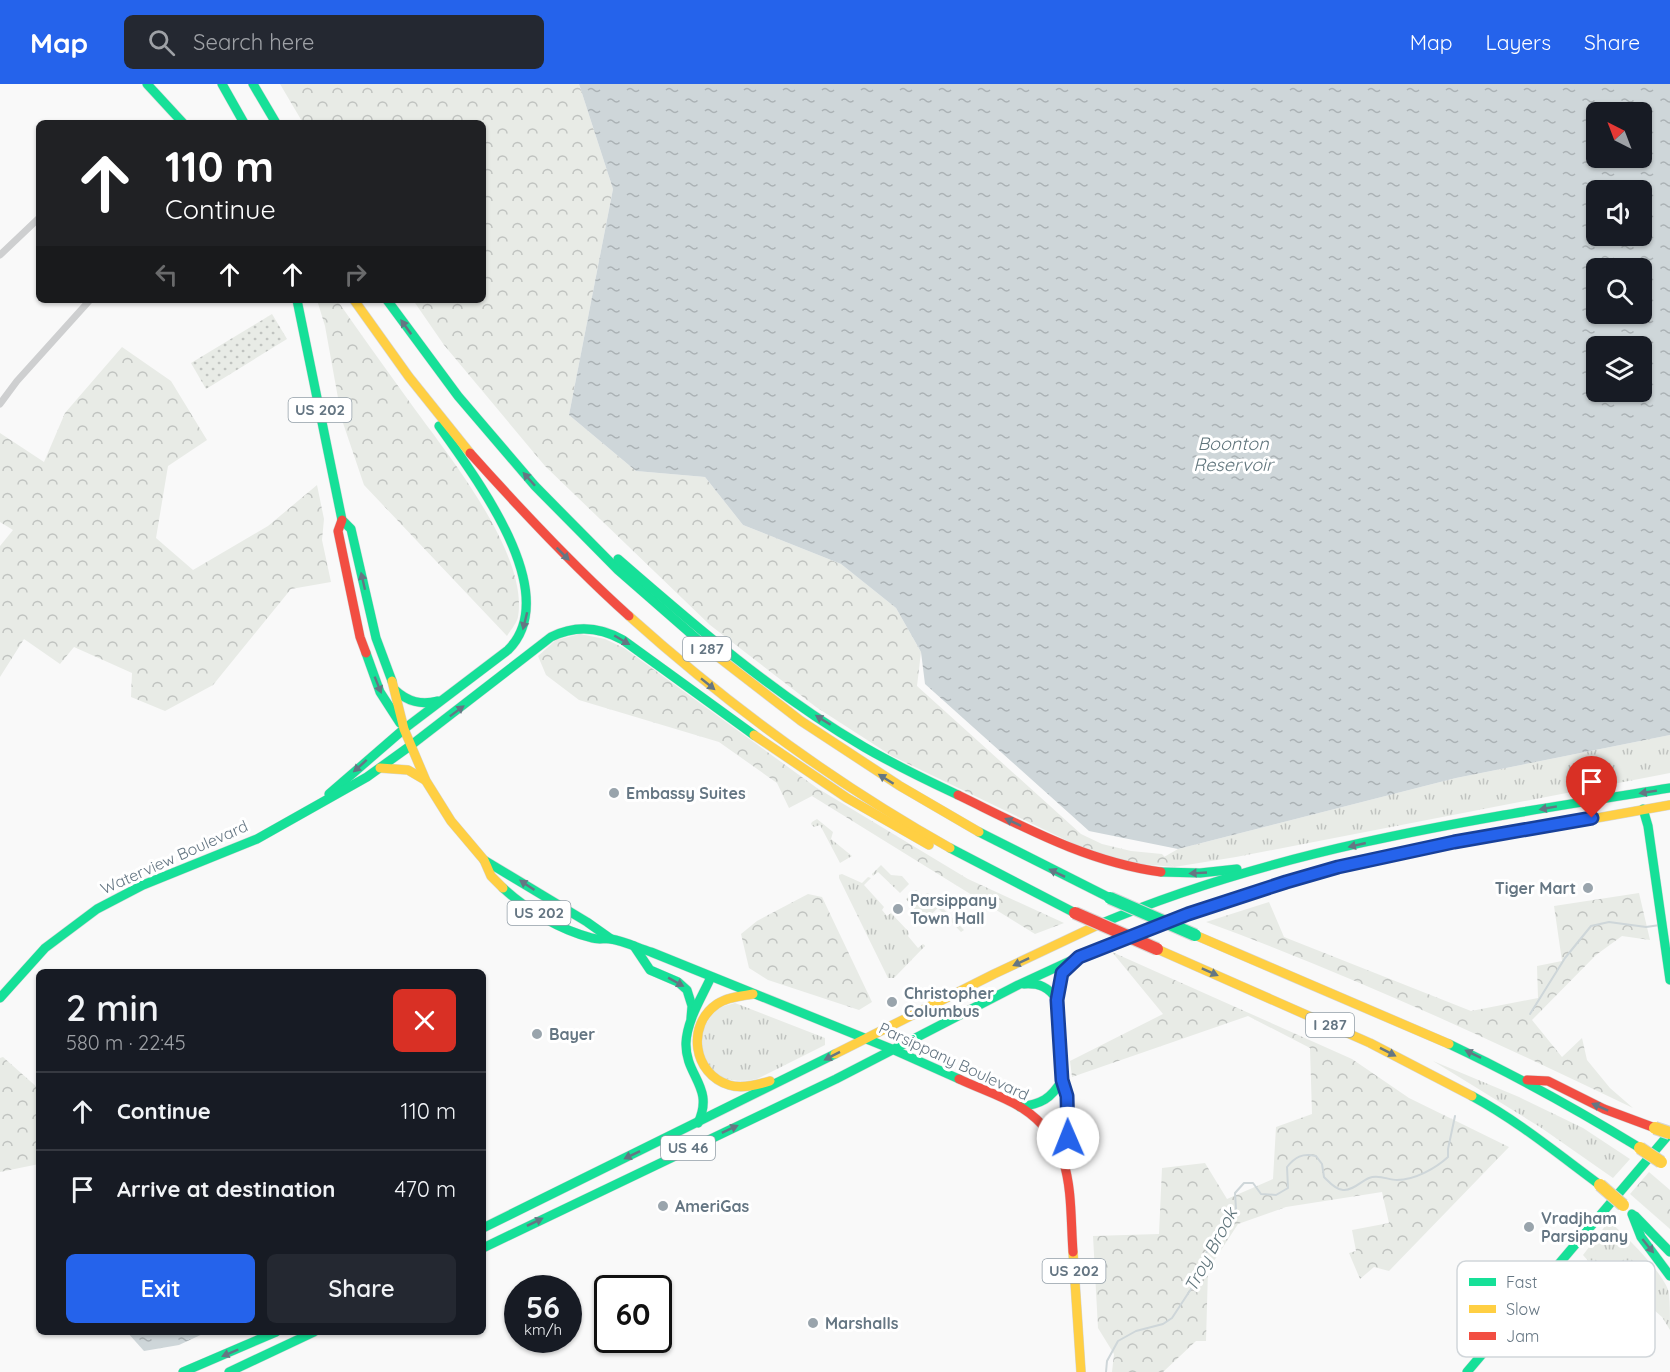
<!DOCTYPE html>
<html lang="en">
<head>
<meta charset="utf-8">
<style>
  body { margin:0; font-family:Quicksand,sans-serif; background:#242831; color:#f1f3f6; height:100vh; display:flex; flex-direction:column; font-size:22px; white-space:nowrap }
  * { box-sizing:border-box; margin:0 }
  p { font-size:20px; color:#9ea1a6 }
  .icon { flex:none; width:33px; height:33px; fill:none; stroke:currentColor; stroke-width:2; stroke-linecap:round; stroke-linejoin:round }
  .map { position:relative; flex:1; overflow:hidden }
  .drawer { position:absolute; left:36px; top:885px; width:450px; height:366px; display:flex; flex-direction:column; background:#171b24; border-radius:9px; box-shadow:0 2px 4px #0004 }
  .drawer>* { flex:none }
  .guide { position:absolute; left:36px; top:36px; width:450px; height:183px; border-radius:9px; box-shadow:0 2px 4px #0004; background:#202124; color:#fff; overflow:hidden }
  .needle { width:39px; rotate:318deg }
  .buttons { position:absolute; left:1586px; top:18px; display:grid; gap:12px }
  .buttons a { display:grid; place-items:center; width:66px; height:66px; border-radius:9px; background:#171b24; box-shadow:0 2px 4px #0004; font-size:30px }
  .speed { position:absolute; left:504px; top:1191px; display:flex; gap:12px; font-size:30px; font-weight:700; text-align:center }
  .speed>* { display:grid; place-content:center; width:78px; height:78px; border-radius:50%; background:#171b24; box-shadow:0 2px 4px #0004; line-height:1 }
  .speed small { font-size:15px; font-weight:400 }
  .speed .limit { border:3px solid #111; border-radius:9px; background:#fff; color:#111 }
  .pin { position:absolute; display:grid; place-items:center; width:51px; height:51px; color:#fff; margin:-62px -26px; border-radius:50% 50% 50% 0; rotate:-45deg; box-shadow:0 0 6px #0007 }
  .pin .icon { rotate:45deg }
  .me { position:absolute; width:66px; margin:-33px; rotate:359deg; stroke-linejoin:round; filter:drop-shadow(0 0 4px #0008) }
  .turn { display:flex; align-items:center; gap:21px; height:126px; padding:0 30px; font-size:27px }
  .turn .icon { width:78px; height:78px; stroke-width:2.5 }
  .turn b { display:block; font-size:42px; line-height:51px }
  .lanes { display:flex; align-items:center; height:57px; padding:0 30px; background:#0003; justify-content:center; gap:30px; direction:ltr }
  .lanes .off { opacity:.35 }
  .round { display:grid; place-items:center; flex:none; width:63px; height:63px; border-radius:9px; background:#242831 }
  .headline { display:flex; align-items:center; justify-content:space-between; height:102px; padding:0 30px }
  h1 { font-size:36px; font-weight:600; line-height:45px }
  .action { display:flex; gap:12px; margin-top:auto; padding:12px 30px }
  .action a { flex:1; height:69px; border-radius:9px; background:#2563eb; color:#fff; font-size:24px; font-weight:600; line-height:69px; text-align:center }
  .action a+a { background:#242831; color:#f1f3f6 }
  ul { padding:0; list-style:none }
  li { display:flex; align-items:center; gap:18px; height:78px; padding:0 30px; border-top:2px solid #363941 }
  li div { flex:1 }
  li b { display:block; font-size:22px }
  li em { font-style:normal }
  header { display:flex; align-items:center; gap:36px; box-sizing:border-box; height:84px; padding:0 30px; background:#2563eb; color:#fff }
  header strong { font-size:28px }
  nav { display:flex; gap:33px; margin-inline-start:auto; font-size:21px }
  .search { width:420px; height:54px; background:#242831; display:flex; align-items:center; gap:15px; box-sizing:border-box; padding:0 21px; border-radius:9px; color:#9ea1a6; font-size:22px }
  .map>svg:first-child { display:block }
  .grass { fill:url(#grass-tufts) }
  .forest { fill:url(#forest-crowns) }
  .garden { fill:url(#garden-dots) }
  .water { fill:url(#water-ripples); fill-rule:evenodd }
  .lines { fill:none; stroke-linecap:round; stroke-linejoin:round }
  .stream { stroke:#ced6d9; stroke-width:2 }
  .fast-casing { stroke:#d5d6d7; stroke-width:10 }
  .slow-casing { stroke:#d5d6d7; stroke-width:10 }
  .jam-casing { stroke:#d5d6d7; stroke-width:10 }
  .street { stroke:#cecfd0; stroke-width:7 }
  .fast { stroke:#16e098; stroke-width:9 }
  .slow { stroke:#ffcf43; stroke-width:9 }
  .jam { stroke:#f24e42; stroke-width:9 }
  .fast-bridge-casing { stroke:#d5d6d6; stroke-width:14; stroke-linecap:butt }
  .slow-bridge-casing { stroke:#d5d6d6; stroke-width:14; stroke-linecap:butt }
  .jam-bridge-casing { stroke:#d5d6d6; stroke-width:14; stroke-linecap:butt }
  .fast-bridge { stroke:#16e098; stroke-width:12 }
  .slow-bridge { stroke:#ffcf43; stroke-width:12 }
  .jam-bridge { stroke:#f24e42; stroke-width:12 }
  .oneway { fill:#657683 }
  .route-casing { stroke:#184099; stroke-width:15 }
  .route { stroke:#2563eb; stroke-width:10 }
  .poi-dot { fill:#99a4ac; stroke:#fff; stroke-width:2 }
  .labels { text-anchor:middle; stroke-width:6; stroke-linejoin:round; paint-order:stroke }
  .shield { fill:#fff; stroke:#939fa8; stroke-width:1.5 }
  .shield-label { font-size:15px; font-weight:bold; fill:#657683 }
  .poi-label { font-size:16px; font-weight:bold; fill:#657683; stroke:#fff; text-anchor:start }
  .street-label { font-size:16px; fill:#657683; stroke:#fff }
  .water-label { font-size:18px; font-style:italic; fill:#60757c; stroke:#fff }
  .key { fill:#fff; stroke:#d1d6da; stroke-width:1.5 }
  .key-label { font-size:16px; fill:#657683 }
</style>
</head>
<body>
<header>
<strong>Map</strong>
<div class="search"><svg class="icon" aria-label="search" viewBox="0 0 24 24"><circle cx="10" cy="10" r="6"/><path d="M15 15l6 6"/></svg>Search here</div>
<nav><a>Map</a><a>Layers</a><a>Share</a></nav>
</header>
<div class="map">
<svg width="1670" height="1288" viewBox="0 0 1670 1288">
  <defs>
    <pattern id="grass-tufts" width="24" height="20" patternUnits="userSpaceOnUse" patternTransform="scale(1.5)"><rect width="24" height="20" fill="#e8ebe6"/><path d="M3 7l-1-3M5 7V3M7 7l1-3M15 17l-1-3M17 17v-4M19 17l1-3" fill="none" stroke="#c0c3c0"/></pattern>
    <pattern id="forest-crowns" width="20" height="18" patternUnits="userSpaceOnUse" patternTransform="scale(1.5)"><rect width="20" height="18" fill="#e8ebe6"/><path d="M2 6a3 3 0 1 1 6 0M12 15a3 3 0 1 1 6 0" fill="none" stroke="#c0c3c0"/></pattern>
    <pattern id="garden-dots" width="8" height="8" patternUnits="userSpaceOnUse" patternTransform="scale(1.5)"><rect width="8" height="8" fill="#e8ebe6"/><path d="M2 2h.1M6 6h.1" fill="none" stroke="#c0c3c0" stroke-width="1.8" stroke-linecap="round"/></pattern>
    <pattern id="water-ripples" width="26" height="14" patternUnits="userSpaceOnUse" patternTransform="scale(1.5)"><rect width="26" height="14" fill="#ced6d9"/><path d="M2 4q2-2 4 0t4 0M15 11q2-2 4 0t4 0" fill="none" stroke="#abb2b5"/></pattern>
  </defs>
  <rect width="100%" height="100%" fill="#f9f9f9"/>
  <g class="grass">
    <polygon points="1670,651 1670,689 1236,773 1174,783 1164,773 1178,765 1456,694"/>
    <polygon points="817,735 833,748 831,755 852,772 840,779 820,741 814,743 811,740 812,738"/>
    <polygon points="881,781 891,791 902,792 909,800 900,809 878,788 873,792 872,790"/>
    <polygon points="842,790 862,799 868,793 871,794 864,801 884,823 882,826 887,832 891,829 908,847 909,850 908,852 918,864 923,860 925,862 894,894 888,894 839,794 839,791"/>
    <polygon points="916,806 923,811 928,809 964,846 961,848 938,824 924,837 906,815"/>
    <path d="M735 919 825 954V961L757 995C731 1001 702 993 702 962 703 956 701 949 704 944 707 937 713 930 717 924Z"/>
    <polygon points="1433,977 1519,1013 1583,1044 1630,1075 1613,1094 1540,1043"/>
    <path d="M1609 1137C1624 1150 1665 1190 1669 1209 1670 1220 1670 1235 1670 1246L1662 1233 1602 1180 1596 1186 1583 1171Z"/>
  </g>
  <g class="forest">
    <polygon points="280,0 579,0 613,105 569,331 636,387 705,393 743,441 841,480 896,524 921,568 917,602 1081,750 1102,760 1131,767 1162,770 1174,783 1131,779 1097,771 892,672 816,623 710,541 545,382 444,261 413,216 483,216 483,39 303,39"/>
    <path d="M317 216H337C362 252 388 288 414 324 449 372 529 471 518 533 517 539 510 547 507 552L364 401 342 336 325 242Z"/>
    <polygon points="122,263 171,297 207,356 168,382 156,454 193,486 268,442 317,401 324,435 322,456 331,498 291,505 213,601 165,627 131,613 132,589 74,563 60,580 24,555 0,593 0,462 13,446 0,438 0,349 44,378 65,329"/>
    <polygon points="580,550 605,555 624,564 817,704 968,795 1064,839 1035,850 812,712 789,724 777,699 719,658 579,616 546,591 538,572 556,556"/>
    <path d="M1639 809 1650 856 1622 852 1596 871 1532 936 1562 973 1582 954 1587 976 1610 1004 1633 1024C1493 957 1352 891 1206 838L1269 818 1284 853 1471 927 1538 914 1537 882 1562 877 1554 822Z"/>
    <polygon points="808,810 822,813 872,918 859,926 768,896 749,884 741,850 757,837"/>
    <polygon points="1112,868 1352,975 1409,1014 1509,1063 1389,1187 1374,1183 1360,1195 1349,1169 1356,1167 1352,1146 1389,1139 1382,1108 1286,1123 1238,1140 1208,1186 1206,1257 1196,1257 1163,1288 1112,1288 1114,1270 1098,1244 1093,1152 1159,1150 1162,1084 1205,1079 1227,1115 1273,1095 1276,1043 1312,1030 1310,964 1248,932 1072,993 1070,977 1163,930"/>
    <polygon points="3,973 39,1005 39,1080 0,1088 0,974"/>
    <polygon points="1649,1088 1670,1106 1670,1145 1630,1110"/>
  </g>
  <polygon class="garden" points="272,230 287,255 206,305 191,279"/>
  <g class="water">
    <path d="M579 0H1670V651L1456 694 1178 765 1089 747 925 600 921 568 896 524 841 480 743 441 705 393 636 387 569 331 613 105ZM1596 28H1641V74H1596ZM1596 106H1641V152H1596ZM1596 184H1641V230H1596ZM1596 262H1641V308H1596Z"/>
    <polygon points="127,1248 207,1248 179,1261 144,1267"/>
  </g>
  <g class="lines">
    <g class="stream">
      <polyline points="1530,930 1565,874 1591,842 1609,838 1646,843 1660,841"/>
      <path d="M1106 1288 1107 1277 1118 1257 1136 1247 1163 1240 1172 1234 1191 1205 1202 1175 1236 1125 1235 1109 1244 1099H1253L1261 1110 1276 1111 1288 1104 1287 1083C1295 1073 1302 1069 1316 1072L1322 1080 1324 1093C1329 1098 1336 1106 1343 1106 1353 1107 1361 1097 1369 1094 1379 1090 1388 1096 1397 1096 1415 1096 1436 1084 1448 1073V1065L1455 1032"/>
    </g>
    <defs>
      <g id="fast">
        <polyline points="147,0 183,39"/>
        <polyline points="222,0 244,39"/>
        <polyline points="253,0 276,39"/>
        <polyline points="297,216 342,436 351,445 376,554 392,597"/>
        <polyline points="387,216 458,312 535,402 618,486 713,569"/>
        <path d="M618 475C696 543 775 611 864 663 895 681 926 696 958 711"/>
        <polyline points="366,569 380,608 400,639"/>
        <path d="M395 606C408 618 421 621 438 617"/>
        <path d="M404 645 508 566C565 509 474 392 439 342"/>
        <path d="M410 662 551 553C575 541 600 543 623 556L754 651"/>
        <polyline points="329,710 404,645"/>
        <polyline points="1643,725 1648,742 1670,896"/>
        <polyline points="979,748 1110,814"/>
        <polyline points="950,764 1075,829"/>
        <polyline points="484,776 587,838 611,855"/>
        <polyline points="1161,788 1200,789 1237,785"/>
        <path d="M503 804C527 826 560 846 592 854 598 856 605 854 611 855 624 857 638 864 651 868L894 966 959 995"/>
        <path d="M1100 840C1281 763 1477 735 1670 704"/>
        <polyline points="634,862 650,886 678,898 687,906 692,922 691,934"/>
        <path d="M1024 900C1039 899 1049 903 1057 916"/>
        <polyline points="0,914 45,864 97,825 143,801 257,755 367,693 410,662"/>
        <polyline points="1057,916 1062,996 1067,1012 1068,1080"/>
        <polyline points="1057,916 1062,893 1071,880"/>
        <path d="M1449 960C1515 991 1578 1026 1640 1064"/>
        <path d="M1472 1012C1518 1037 1558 1070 1600 1101"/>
        <path d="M1020 1023C1041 1020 1051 1015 1062 996"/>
        <path d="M698 1039C715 1003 685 992 686 959 687 936 702 913 711 893"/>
        <polyline points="1632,1130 1641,1153 1670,1192"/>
        <polyline points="1635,1132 1670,1168"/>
        <polyline points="483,1144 835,970"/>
        <polyline points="483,1164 836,995 1018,901 1083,871 1151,843"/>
        <polyline points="183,1288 276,1248"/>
        <polyline points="229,1288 314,1248"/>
        <polyline points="1467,1288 1670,1049"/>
      </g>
      <g id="slow">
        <polyline points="354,216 409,293 470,369"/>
        <path d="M629 532C727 620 834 699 950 764"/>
        <polyline points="713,569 801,637 900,702 979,748"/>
        <polyline points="392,597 404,645 426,697 451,737 484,776 491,792 503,804"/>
        <polyline points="754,651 847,714 929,761"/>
        <polyline points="380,684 408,686 425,696"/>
        <polyline points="1311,790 1429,764 1670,721"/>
        <polyline points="1195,851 1449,960"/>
        <polyline points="1157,865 1370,959 1472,1012"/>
        <path d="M753 910C742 912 727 913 717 920 686 941 693 990 729 1001 742 1005 757 1001 770 997"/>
        <polyline points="835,970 994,890 1100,840"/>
        <polyline points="1073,1168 1081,1288"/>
      </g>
      <g id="jam">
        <path d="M470 369C521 426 572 481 629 532"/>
        <polyline points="342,436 338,447 360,553 366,569"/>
        <path d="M958 711C1024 743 1087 778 1161 788"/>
        <polyline points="1151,843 1218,819 1311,790"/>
        <path d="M959 995C980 1005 1003 1012 1022 1024 1076 1059 1069 1112 1073 1168"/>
        <polyline points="1527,996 1548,997 1604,1025 1655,1044"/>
      </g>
    </defs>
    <use href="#fast" class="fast-casing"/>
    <use href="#slow" class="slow-casing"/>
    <use href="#jam" class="jam-casing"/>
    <g class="street">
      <polyline points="0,171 39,134"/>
      <polyline points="0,320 17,297 90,216"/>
    </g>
    <use href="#fast" class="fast"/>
    <use href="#slow" class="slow"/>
    <use href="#jam" class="jam"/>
    <defs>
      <polyline id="fast-bridge" points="1110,814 1195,851"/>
      <g id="slow-bridge">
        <polyline points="1655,1044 1670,1049"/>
        <polyline points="1640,1064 1661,1078"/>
        <polyline points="1600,1101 1623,1121"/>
      </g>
      <polyline id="jam-bridge" points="1075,829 1157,865"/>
    </defs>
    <use href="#fast-bridge" class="fast-bridge-casing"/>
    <use href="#slow-bridge" class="slow-bridge-casing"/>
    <use href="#jam-bridge" class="jam-bridge-casing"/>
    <use href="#fast-bridge" class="fast-bridge"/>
    <use href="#slow-bridge" class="slow-bridge"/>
    <use href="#jam-bridge" class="jam-bridge"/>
  </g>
  <defs><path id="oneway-solid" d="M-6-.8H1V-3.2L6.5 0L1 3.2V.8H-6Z" transform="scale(1.5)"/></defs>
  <g class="oneway">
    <use href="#oneway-solid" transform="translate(406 243) rotate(-126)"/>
    <use href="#oneway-solid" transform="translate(529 395) rotate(-132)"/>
    <use href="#oneway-solid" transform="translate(563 470) rotate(45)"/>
    <use href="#oneway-solid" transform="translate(363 497) rotate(-103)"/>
    <use href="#oneway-solid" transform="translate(525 537) rotate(104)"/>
    <use href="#oneway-solid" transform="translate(622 556) rotate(30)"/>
    <use href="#oneway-solid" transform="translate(708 600) rotate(39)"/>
    <use href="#oneway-solid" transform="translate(378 601) rotate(68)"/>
    <use href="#oneway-solid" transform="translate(457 627) rotate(-37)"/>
    <use href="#oneway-solid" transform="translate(823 636) rotate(-148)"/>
    <use href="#oneway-solid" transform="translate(360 682) rotate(138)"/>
    <use href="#oneway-solid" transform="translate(886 695) rotate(-148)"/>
    <use href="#oneway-solid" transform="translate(1648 708) rotate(171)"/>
    <use href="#oneway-solid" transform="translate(1548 724) rotate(170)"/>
    <use href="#oneway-solid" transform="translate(1013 738) rotate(-155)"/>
    <use href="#oneway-solid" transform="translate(1357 761) rotate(167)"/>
    <use href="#oneway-solid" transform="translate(1057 789) rotate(-154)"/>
    <use href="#oneway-solid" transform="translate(1198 789) rotate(177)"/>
    <use href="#oneway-solid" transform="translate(527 801) rotate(-146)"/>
    <use href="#oneway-solid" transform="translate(1021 878) rotate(155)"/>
    <use href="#oneway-solid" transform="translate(1210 888) rotate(24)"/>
    <use href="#oneway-solid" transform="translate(676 898) rotate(29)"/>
    <use href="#oneway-solid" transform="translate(1388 968) rotate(27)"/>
    <use href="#oneway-solid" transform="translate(1473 970) rotate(-154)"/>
    <use href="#oneway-solid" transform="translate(832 972) rotate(153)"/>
    <use href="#oneway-solid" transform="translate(1600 1023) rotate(-156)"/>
    <use href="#oneway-solid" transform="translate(730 1045) rotate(-25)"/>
    <use href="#oneway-solid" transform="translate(632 1071) rotate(154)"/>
    <use href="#oneway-solid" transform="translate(535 1138) rotate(-26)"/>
    <use href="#oneway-solid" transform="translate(1648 1162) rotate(51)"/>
    <use href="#oneway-solid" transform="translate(230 1269) rotate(157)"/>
  </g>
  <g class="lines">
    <defs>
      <polyline id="route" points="1068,1054 1067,1012 1062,996 1057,916 1062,889 1079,873 1188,830 1286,798 1338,783 1454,758 1592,734"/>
    </defs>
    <use href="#route" class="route-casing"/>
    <use href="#route" class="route"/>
  </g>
  <g class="poi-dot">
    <circle cx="614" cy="709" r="6"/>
    <circle cx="1588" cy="804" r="6"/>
    <circle cx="898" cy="825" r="6"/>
    <circle cx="892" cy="918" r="6"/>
    <circle cx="537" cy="950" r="6"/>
    <circle cx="663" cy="1122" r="6"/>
    <circle cx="1529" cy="1143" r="6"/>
    <circle cx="813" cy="1239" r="6"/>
  </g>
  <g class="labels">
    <g class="shield">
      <rect x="288.5" y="314" width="63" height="24" rx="4.5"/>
      <rect x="683" y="553" width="48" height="24" rx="4.5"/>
      <rect x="507.5" y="817" width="63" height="24" rx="4.5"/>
      <rect x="1306" y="929" width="48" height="24" rx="4.5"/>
      <rect x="661" y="1052" width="54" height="24" rx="4.5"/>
      <rect x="1042.5" y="1175" width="63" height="24" rx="4.5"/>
    </g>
    <g class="shield-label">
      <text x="320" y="331">US 202</text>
      <text x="707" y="570">I 287</text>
      <text x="539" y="834">US 202</text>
      <text x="1330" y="946">I 287</text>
      <text x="688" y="1069">US 46</text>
      <text x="1074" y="1192">US 202</text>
    </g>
    <g class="poi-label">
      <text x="626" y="715">Embassy Suites</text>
      <text x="1576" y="810" text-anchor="end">Tiger Mart</text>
      <text x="910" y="822">Parsippany<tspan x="910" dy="18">Town Hall</tspan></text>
      <text x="904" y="915">Christopher<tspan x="904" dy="18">Columbus</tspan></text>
      <text x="549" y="956">Bayer</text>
      <text x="675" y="1128">AmeriGas</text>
      <text x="1541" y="1140">Vradjham<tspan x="1541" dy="18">Parsippany</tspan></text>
      <text x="825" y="1245">Marshalls</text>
    </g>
    <g class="street-label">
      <text transform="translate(174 773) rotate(-24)" y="6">Waterview Boulevard</text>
      <text transform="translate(954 977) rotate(25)" y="6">Parsippany Boulevard</text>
    </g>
    <g class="water-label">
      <text x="1233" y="366">Boonton<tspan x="1233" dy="21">Reservoir</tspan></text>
      <text transform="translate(1211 1166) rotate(-62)" y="6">Troy Brook</text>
    </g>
  </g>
  <rect x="1457" y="1177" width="198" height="96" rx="9" class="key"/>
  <rect x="1469" y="1194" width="27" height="8" fill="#16e098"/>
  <rect x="1469" y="1221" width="27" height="8" fill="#ffcf43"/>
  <rect x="1469" y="1248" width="27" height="8" fill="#f24e42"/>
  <g class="key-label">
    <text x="1506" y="1204">Fast</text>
    <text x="1506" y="1231">Slow</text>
    <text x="1506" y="1258">Jam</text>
  </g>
</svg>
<div class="buttons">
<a><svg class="needle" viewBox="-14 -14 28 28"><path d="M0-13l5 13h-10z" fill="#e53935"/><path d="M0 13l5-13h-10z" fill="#9ea1a6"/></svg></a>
<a><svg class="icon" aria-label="sound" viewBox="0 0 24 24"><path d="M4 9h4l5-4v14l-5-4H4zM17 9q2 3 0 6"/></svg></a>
<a><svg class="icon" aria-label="search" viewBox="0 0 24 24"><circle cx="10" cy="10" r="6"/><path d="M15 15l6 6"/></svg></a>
<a><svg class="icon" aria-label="layers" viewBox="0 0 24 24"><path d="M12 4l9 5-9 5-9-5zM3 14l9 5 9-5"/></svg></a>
</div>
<div class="speed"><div>56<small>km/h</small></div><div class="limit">60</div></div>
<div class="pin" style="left:1592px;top:734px;background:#d93025"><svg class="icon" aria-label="arrive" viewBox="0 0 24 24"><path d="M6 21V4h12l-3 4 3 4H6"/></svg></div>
<svg class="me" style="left:1068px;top:1054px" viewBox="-20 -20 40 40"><circle r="19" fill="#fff"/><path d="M0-13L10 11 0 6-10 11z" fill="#2563eb"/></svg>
<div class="guide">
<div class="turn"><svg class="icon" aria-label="ahead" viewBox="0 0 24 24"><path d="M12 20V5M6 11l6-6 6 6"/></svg><div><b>110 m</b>Continue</div></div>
<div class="lanes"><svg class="icon off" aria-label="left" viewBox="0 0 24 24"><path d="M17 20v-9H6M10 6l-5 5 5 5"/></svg><svg class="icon" aria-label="ahead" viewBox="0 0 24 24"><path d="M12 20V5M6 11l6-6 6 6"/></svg><svg class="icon" aria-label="ahead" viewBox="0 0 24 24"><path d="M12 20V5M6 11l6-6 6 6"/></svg><svg class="icon off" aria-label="right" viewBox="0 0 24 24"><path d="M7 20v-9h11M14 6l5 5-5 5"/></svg></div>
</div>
<section class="drawer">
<div class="headline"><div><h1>2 min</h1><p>580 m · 22:45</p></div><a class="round" style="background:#d93025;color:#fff"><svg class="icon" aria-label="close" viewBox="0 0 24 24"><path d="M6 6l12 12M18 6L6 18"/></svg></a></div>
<ul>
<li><svg class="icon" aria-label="ahead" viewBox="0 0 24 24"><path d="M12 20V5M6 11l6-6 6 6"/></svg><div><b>Continue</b></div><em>110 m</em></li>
<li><svg class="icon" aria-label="arrive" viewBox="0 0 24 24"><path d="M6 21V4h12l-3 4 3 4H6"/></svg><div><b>Arrive at destination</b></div><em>470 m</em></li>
</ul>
<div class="action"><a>Exit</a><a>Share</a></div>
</section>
</div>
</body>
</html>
